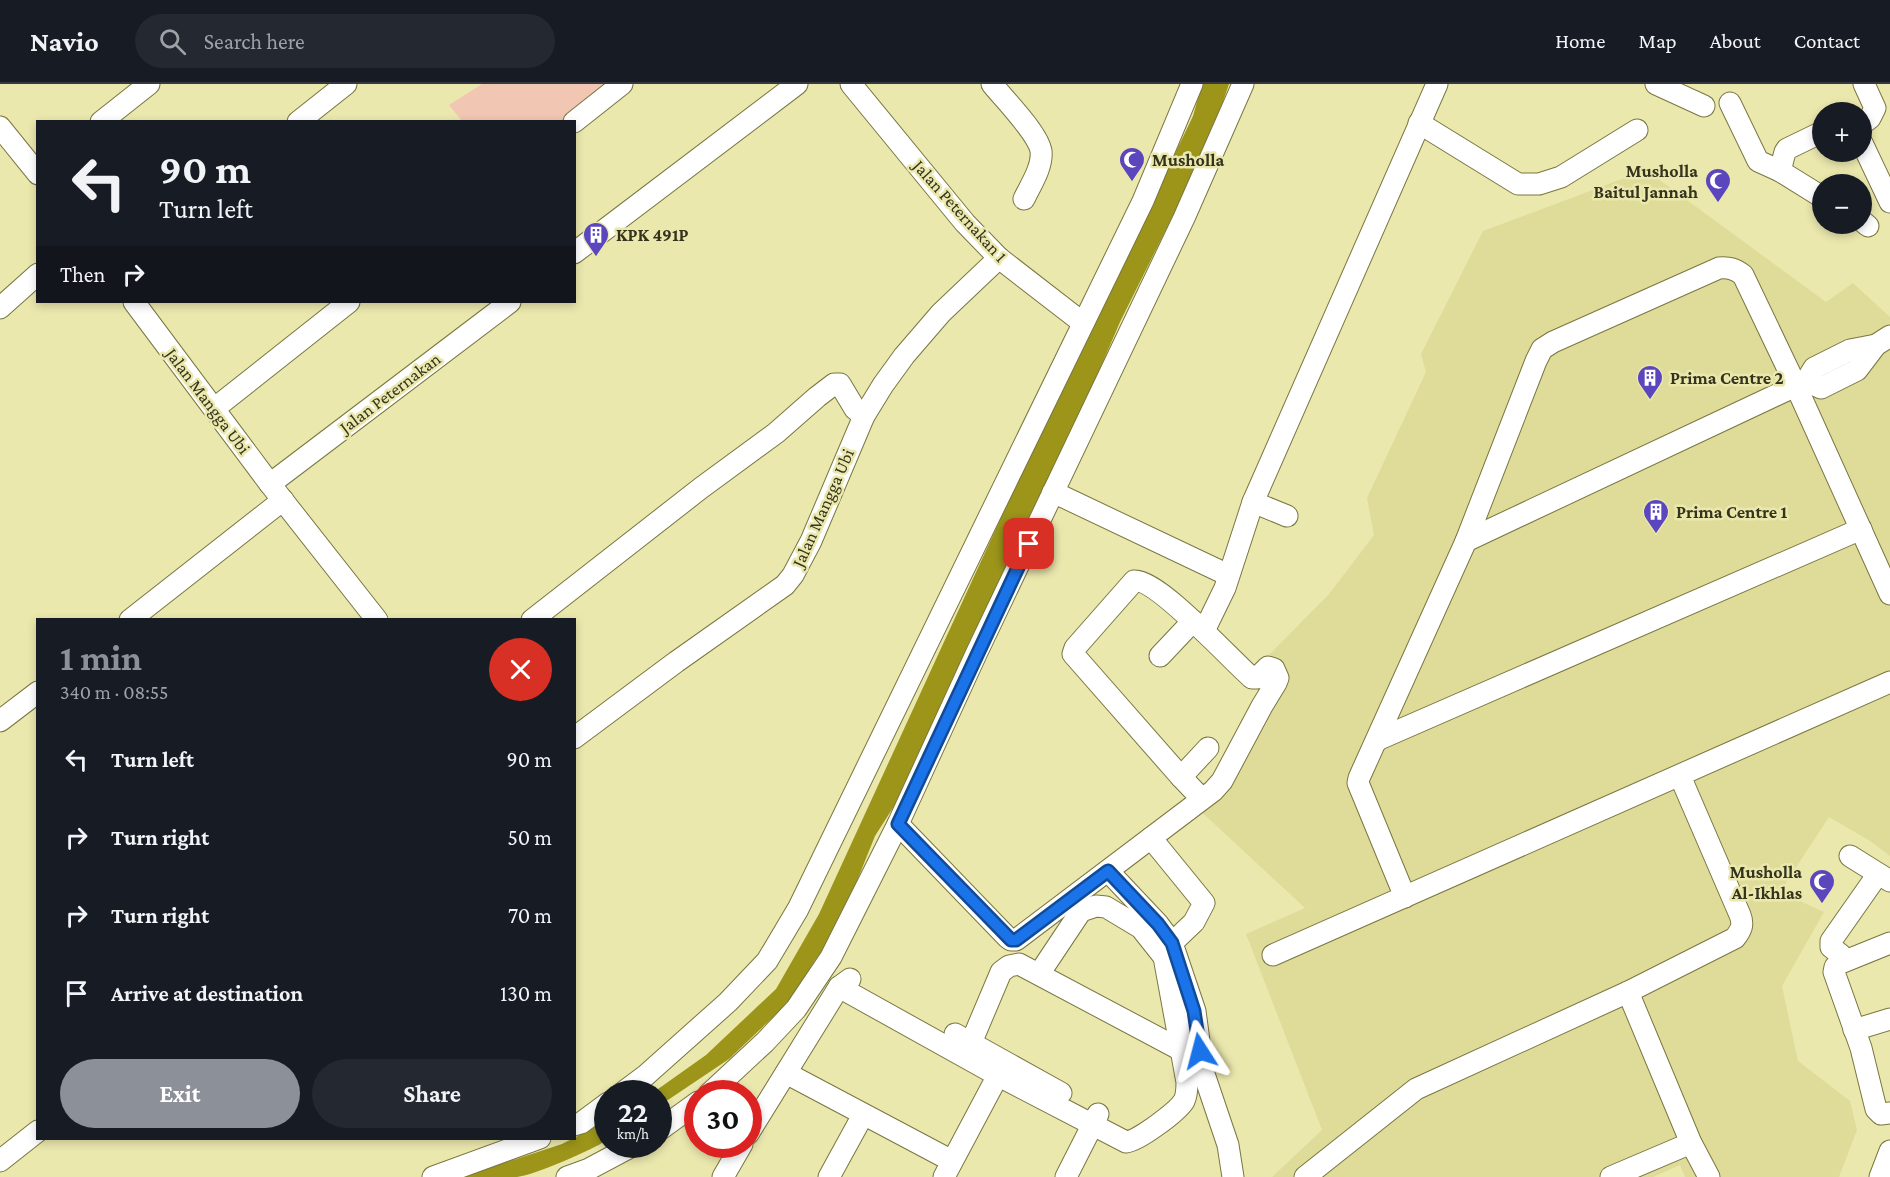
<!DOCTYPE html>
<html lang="en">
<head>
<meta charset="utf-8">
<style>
  body { margin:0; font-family:"Crimson Pro",serif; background:#242831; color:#f1f3f6; height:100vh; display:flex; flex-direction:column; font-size:22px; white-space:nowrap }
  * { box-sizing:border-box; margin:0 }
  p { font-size:20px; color:#9ea1a6 }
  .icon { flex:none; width:33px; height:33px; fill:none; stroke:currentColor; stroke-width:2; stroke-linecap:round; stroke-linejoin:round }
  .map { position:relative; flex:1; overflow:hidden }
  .sheet { position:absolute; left:36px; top:534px; width:540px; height:522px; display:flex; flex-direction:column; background:#171b24; border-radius:0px; box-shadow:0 3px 9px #0003 }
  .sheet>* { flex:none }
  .hud { position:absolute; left:36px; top:36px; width:540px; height:183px; border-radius:0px; box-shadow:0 3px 9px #0003; background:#171b24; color:#f1f3f6; overflow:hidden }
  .tools { position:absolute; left:1812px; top:18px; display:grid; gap:12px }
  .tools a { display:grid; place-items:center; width:60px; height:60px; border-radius:50%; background:#171b24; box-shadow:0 3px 9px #0003; font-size:30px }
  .speed { position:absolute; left:594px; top:996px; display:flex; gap:12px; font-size:30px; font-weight:700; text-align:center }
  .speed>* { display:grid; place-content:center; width:78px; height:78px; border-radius:50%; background:#171b24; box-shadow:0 3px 9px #0003; line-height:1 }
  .speed small { font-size:15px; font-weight:400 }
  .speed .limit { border:9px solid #d22; background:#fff; color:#111 }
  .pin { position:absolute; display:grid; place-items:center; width:51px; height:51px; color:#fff; margin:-26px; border-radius:12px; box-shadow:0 3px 9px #0006 }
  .me { position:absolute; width:66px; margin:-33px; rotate:351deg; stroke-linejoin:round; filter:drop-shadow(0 0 4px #0008) }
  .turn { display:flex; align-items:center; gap:21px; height:126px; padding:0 24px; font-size:27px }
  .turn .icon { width:78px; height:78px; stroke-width:2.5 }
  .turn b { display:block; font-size:42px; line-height:51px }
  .then { display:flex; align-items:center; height:57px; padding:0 24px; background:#0003; gap:12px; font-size:22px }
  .round { display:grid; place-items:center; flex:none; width:63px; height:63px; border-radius:32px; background:#242831 }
  .overview { display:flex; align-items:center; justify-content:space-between; height:102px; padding:0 24px }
  h1 { font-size:36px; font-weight:700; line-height:45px; color:#8c9099 }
  .primary-button { display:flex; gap:12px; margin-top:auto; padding:12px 24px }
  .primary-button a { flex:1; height:69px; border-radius:36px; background:#8c9099; color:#fff; font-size:24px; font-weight:700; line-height:69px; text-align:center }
  .primary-button a+a { background:#242831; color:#f1f3f6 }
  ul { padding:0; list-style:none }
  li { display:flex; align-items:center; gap:18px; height:78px; padding:0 24px }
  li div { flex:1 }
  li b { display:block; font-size:22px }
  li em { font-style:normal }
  header { display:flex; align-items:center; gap:36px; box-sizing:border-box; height:84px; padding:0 30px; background:#171b24; border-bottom:2px solid #363941 }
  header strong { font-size:28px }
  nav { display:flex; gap:33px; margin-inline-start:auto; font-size:21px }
  .search { width:420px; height:54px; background:#242831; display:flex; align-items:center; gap:15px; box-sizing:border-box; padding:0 21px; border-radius:33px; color:#9ea1a6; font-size:22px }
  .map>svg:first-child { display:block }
  .built { fill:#dfdc9a }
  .green { fill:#f1c6b2 }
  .water { fill:#9c951a }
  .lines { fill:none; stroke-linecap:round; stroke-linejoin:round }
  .minor-casing { stroke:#797640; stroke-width:23 }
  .minor { stroke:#fff; stroke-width:21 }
  .route-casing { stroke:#114b97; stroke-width:15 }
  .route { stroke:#1a73e8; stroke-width:10 }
  .labels { text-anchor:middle; stroke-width:5; stroke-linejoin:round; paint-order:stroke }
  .poi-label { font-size:18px; font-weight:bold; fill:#34331c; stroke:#ebe8ae; text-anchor:start }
  .street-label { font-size:18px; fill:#34331c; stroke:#ebe8ae }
</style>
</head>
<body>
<header>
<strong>Navio</strong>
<div class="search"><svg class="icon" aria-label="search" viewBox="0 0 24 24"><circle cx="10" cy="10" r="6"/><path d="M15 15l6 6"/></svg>Search here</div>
<nav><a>Home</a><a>Map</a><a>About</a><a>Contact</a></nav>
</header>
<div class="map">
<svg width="1890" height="1093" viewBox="0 0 1890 1093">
  <rect width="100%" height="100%" fill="#ebe8ae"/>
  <polygon class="built" points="1646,86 1826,218 1853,199 1890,233 1890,772 1870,757 1829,733 1780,808 1824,828 1782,902 1798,977 1850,1017 1857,1046 1839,1093 1685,1093 1680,1081 1653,1093 1272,1093 1322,1046 1246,850 1305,824 1194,721 1220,701 1281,588 1268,572 1329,510 1374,451 1367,414 1426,288 1421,270 1483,147"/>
  <polygon class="green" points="482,0 615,0 567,37 462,37 449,21"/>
  <g class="water">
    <polygon points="1202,0 1229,0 1209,59 1120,238 1039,427 896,719 875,752 836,849 815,876 790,917 729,975 659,1022 658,1010 651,1010 706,971 776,905 819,830 1022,388 1193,32"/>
    <path d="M607 1037V1056C592 1066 535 1091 517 1093 499 1093 479 1093 461 1093L562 1060Z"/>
  </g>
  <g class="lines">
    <defs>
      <g id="minor">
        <polyline points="851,0 965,139 999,174 1083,239"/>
        <path d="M992 0C1004 15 1038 49 1041 67 1043 83 1030 102 1024 115"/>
        <polyline points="1656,0 1704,22"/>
        <polyline points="1730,19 1758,77 1780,87 1822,113"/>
        <polyline points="101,38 149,0"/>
        <polyline points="298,38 346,0"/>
        <polyline points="574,38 622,0"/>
        <polyline points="1419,39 1518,100 1539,100 1561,93 1637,46"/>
        <polyline points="1862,40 1870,34 1875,24 1864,0"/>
        <polyline points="0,43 38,90"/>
        <polyline points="1862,59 1890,118"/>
        <polyline points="1780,87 1785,68 1787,65 1822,48"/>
        <polyline points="1862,137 1868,142"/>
        <polyline points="574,169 797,0"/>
        <polyline points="134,218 270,400 377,536"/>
        <polyline points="0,224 38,190"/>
        <polyline points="1806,297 1821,304 1857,286 1876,261 1890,252"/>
        <polyline points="215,324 349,218"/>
        <polyline points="270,400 510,218"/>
        <polyline points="1053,408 1228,491"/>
        <polyline points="1253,418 1287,432"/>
        <polyline points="1466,457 1806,297 1814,284 1850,266 1876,261"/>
        <polyline points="130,536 283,416"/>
        <polyline points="532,536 701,404 776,349 817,313 834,300 840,300 855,325 864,332"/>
        <polyline points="1204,547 1225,504 1253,418 1437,0"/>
        <polyline points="1160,572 1193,537"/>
        <polyline points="0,637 38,608"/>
        <polyline points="574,654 676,578 785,501 793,491 811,457 864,332 883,301 904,272 941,229 999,174"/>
        <polyline points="1377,656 1861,445"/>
        <polyline points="1181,693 1208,664"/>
        <path d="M898 740 1007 853 1011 856H1016L1213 707 1222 697 1262 622 1276 599 1278 594 1274 585 1268 583 1257 594H1252C1231 576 1157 494 1134 497L1075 564 1073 570 1181 693 1202 715"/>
        <polyline points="1151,754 1204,819 1194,838 1172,859 1195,927 1203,987 1228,1061 1233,1093"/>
        <polyline points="1850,772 1890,797"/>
        <polyline points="1108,787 1158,840 1170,856"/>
        <path d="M1405 813 1358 699 1359 694 1466 457 1536 277 1542 265 1553 258 1719 184C1729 183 1735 185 1743 191L1796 302 1890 510"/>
        <polyline points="1890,859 1838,880 1835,883 1834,888 1861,964 1876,1025 1881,1030 1890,1029"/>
        <polyline points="1273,871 1890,598"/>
        <polyline points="1841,878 1841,871 1831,863 1831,857 1878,790"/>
        <path d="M839 903 999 992 1126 1058C1138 1057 1177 1028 1184 1017 1187 1011 1187 1004 1187 998L1164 873 1141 844 1106 823 1096 822 1081 827 1039 890"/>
        <polyline points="1628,908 1691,1059 1709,1093"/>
        <polyline points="1854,946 1890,935"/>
        <polyline points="955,950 1061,1009"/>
        <polyline points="968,970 971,959 1001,888 1009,882 1019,880 1181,966"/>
        <polyline points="786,989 952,1077"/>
        <polyline points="621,1010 645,992 728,918 767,877 798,825 1143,117 1192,0"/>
        <polyline points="709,1010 765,958 796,925 831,873 898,740 977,568 1184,134 1243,0"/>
        <polyline points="574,1041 581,1039 608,1019"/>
        <polyline points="658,1047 698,1018"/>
        <polyline points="748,1050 839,903 850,895"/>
        <polyline points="0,1077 38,1047"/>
        <polyline points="433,1093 540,1054"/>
        <polyline points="567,1093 589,1085 636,1060"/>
        <polyline points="723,1093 742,1060"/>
        <polyline points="829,1093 863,1031"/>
        <polyline points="944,1093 1004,980"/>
        <polyline points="1066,1093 1098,1030"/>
        <path d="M1305 1093 1416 1005 1628 908 1735 854C1741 846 1744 841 1740 831L1680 692"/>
        <polyline points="1611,1093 1691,1059"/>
        <polyline points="1880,1093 1890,1067"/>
      </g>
    </defs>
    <use href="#minor" class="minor-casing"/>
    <use href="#minor" class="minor"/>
  </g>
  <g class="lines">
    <defs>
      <polyline id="route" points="1029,460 898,740 1011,856 1016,856 1108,787 1158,840 1172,859 1194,927 1200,967"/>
    </defs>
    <use href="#route" class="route-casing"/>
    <use href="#route" class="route"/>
  </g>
  <defs>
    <symbol id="mosque-pin" viewBox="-11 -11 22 30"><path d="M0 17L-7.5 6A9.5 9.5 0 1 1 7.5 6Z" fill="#5b46be" stroke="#ebe8ae"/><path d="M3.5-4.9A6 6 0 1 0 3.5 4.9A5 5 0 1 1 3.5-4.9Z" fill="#fff"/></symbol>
    <symbol id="building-pin" viewBox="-11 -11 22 30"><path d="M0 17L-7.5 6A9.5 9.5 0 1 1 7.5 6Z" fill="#5b46be" stroke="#ebe8ae"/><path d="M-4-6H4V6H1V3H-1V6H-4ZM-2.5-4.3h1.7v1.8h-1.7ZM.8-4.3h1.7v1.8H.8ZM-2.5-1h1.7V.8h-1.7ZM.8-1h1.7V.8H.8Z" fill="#fff"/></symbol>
  </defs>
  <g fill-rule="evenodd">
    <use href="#mosque-pin" x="1117" y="61" width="30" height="40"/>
    <use href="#mosque-pin" x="1703" y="82" width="30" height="40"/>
    <use href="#building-pin" x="581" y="136" width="30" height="40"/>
    <use href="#building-pin" x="1635" y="279" width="30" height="40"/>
    <use href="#building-pin" x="1641" y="413" width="30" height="40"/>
    <use href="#mosque-pin" x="1807" y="783" width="30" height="40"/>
  </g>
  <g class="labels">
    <g class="poi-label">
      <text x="1152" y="82">Musholla</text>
      <text x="1698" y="93" text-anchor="end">Musholla<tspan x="1698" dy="21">Baitul Jannah</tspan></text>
      <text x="616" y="157">KPK 491P</text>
      <text x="1670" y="300">Prima Centre 2</text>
      <text x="1676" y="434">Prima Centre 1</text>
      <text x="1802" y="794" text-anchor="end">Musholla<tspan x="1802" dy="21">Al-Ikhlas</tspan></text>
    </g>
    <g class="street-label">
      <text transform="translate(960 127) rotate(48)" y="6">Jalan Peternakan 1</text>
      <text transform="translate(390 309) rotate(-37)" y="6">Jalan Peternakan</text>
      <text transform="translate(208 317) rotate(53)" y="6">Jalan Mangga Ubi</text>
      <text transform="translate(823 424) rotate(-66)" y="6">Jalan Mangga Ubi</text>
    </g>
  </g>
</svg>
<div class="tools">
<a>+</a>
<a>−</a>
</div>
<div class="speed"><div>22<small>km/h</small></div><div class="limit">30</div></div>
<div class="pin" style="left:1029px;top:460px;background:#d93025"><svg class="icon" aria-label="arrive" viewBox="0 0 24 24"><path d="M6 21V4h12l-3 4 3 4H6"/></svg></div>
<svg class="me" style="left:1200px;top:967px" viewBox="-20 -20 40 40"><path d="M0-17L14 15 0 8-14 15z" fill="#1a73e8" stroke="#fff" stroke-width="4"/></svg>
<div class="hud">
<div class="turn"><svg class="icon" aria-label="left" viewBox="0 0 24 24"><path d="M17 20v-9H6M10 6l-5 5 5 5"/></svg><div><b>90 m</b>Turn left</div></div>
<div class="then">Then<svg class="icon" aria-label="right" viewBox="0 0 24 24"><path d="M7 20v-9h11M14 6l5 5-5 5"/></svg></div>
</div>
<section class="sheet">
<div class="overview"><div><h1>1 min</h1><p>340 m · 08:55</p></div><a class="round" style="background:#d93025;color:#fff"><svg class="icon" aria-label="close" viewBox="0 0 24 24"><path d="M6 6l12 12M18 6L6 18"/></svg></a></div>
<ul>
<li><svg class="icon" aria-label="left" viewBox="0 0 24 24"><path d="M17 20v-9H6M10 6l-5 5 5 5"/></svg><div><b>Turn left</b></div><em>90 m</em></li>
<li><svg class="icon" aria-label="right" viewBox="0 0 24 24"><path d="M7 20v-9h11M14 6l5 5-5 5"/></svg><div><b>Turn right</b></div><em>50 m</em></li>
<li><svg class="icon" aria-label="right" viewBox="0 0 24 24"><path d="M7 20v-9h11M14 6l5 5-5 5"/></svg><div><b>Turn right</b></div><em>70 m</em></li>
<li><svg class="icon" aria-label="arrive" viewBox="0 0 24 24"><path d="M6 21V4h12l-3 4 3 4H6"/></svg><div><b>Arrive at destination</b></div><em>130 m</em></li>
</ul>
<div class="primary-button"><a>Exit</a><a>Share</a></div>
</section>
</div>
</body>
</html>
